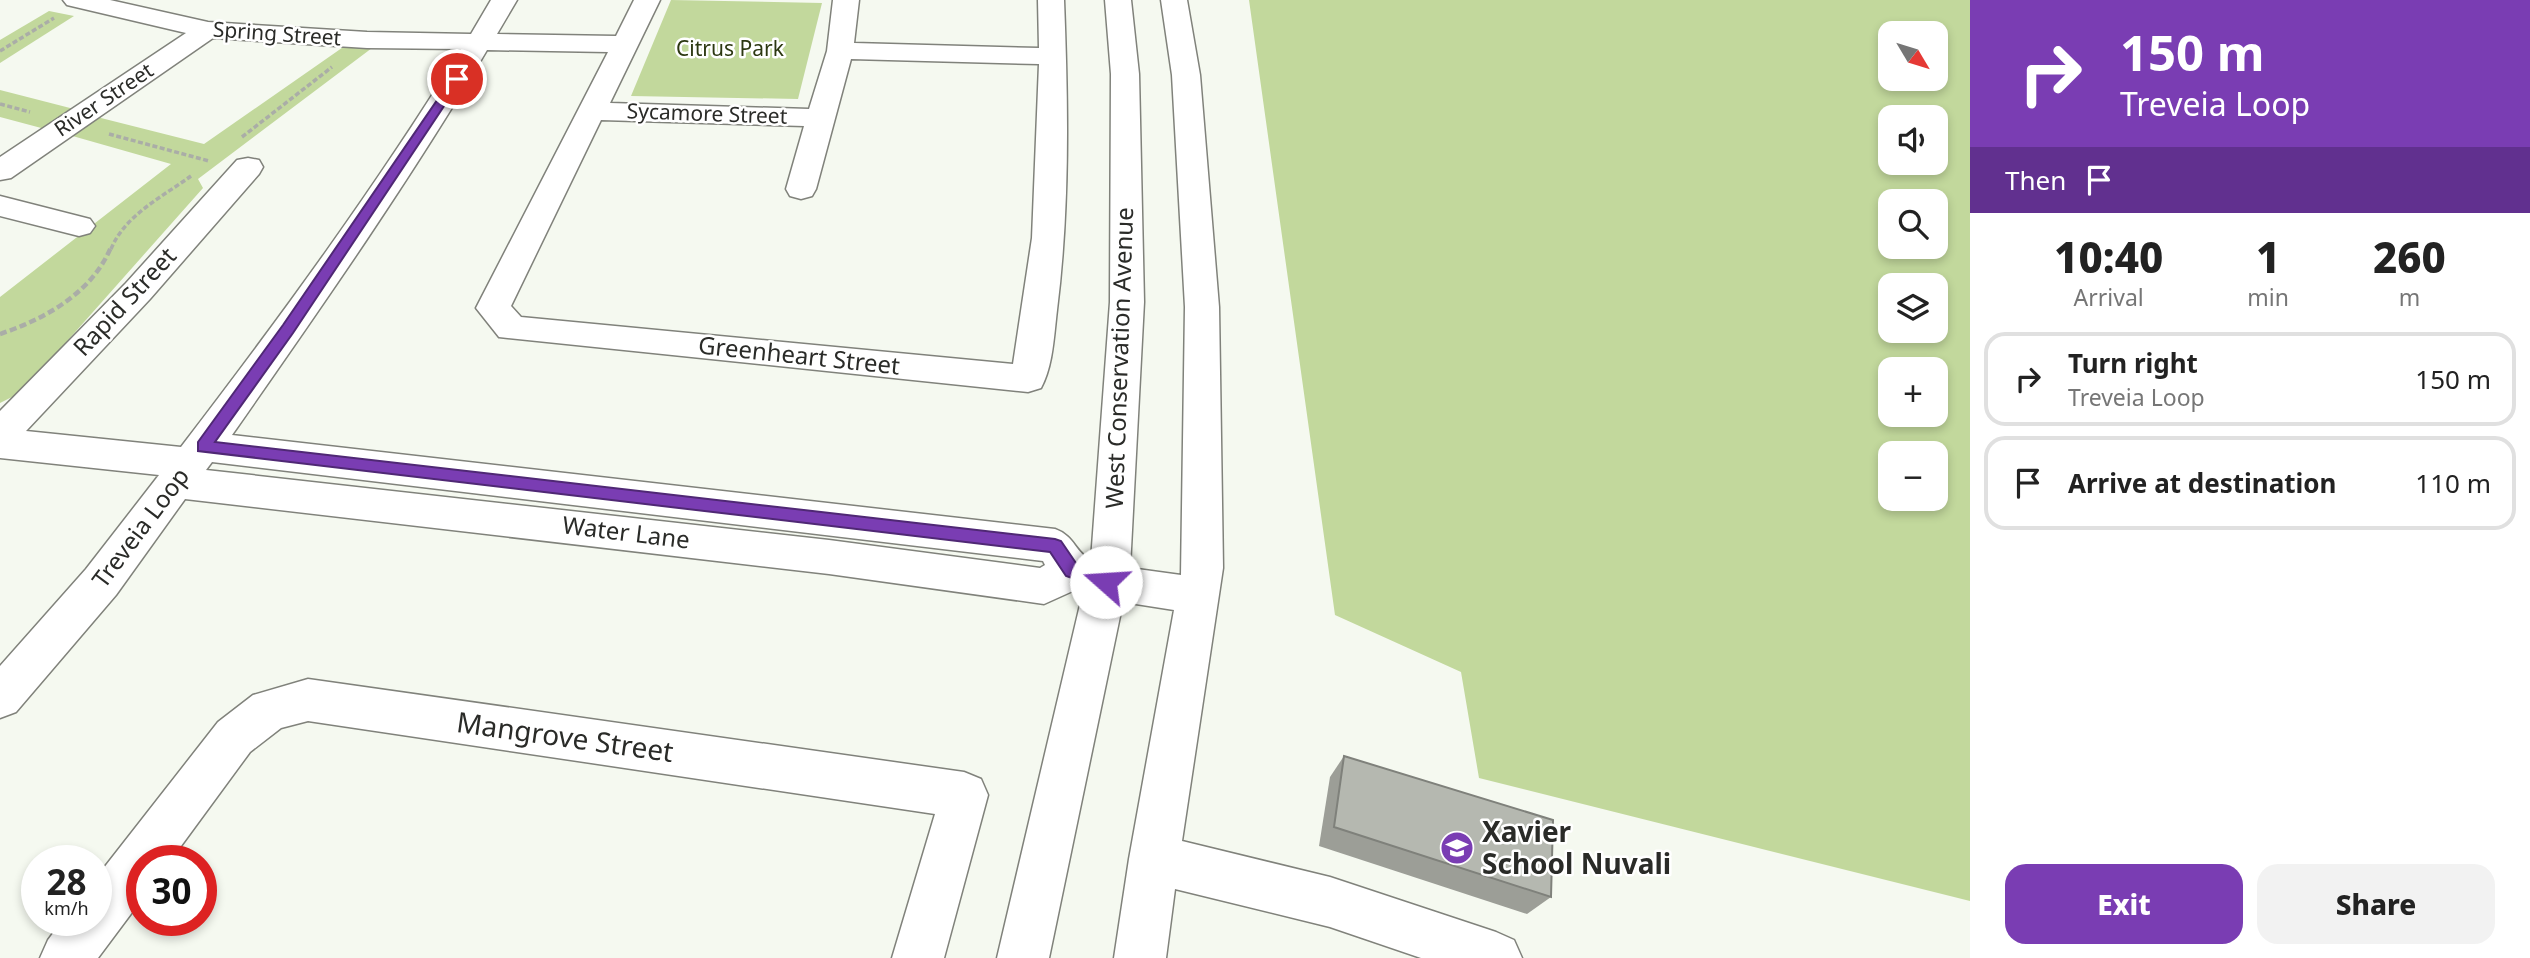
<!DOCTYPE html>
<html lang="en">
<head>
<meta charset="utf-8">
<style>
  body { margin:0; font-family:"Noto Sans",sans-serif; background:#f2f2f2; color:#222; height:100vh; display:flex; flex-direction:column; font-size:26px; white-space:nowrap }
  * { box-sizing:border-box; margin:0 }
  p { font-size:23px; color:#767676 }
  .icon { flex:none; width:38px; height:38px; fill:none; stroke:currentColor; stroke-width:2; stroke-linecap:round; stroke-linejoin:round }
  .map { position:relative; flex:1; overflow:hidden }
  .side { display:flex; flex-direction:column; background:#fff; width:560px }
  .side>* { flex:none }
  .hud { background:#7a3db3; color:#fff; overflow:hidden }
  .needle { width:46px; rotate:128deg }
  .tools { position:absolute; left:1878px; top:21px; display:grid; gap:14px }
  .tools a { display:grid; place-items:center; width:70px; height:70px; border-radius:14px; background:#fff; box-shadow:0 4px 10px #0003; font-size:35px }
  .speed { position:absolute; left:21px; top:845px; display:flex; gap:14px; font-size:35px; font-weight:700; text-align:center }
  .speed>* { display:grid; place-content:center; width:91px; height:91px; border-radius:50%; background:#fff; box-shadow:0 4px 10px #0003; line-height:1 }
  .speed small { font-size:18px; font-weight:400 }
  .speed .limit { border:10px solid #d22; background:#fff; color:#111 }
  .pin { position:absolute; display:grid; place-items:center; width:60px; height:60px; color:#fff; margin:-30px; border:4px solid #fff; border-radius:50%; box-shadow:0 2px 7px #0007 }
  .me { position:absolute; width:77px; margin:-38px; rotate:289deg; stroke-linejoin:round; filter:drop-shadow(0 0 5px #0008) }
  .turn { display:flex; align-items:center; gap:24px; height:147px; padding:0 35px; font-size:32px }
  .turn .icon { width:91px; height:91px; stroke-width:2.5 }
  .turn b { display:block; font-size:49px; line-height:60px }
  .then { display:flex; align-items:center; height:66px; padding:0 35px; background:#0003; gap:14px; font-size:26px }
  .eta { display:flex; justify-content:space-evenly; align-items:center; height:119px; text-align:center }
  .eta b { font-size:42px; font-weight:800; line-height:49px }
  .action { display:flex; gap:14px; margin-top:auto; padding:14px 35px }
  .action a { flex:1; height:80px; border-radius:21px; background:#7a3db3; color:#fff; font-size:28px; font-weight:800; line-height:80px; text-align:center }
  .action a+a { background:#f2f2f2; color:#222 }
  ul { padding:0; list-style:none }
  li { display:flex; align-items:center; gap:21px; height:94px; margin:0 14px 10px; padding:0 21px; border:4px solid #e0e0e0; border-radius:21px }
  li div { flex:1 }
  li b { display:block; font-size:26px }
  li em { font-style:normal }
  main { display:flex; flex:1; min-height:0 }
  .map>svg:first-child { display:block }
  .green { fill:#c2d89c; fill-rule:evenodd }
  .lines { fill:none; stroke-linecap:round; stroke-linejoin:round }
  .minor-casing { stroke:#80827b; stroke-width:3 }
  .path-far1 { stroke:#aaada7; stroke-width:3.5; stroke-dasharray:5 2.5; stroke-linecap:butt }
  .path { stroke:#aaada7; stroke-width:4.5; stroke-dasharray:7 3.5; stroke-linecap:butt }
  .minor { fill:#fff; fill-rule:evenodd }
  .wall { fill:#9c9e97 }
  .building { fill:#b5b8b0; stroke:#7f817b; stroke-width:2 }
  .route { fill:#7a3db3; stroke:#4f2874; stroke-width:2 }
  .labels { text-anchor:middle; stroke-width:5; stroke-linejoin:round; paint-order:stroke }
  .far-street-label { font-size:21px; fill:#2a2b28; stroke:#fff }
  .far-park-label { font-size:21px; fill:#2c3811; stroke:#fff }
  .street-label { font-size:24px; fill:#2a2b28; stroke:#fff }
  .near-street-label { font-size:28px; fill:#2a2b28; stroke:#fff }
  .near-poi-label { font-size:28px; font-weight:bold; fill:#2a2b28; stroke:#fff; text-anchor:start }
</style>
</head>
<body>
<main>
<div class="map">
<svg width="1970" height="958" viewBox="0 0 1970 958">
  <rect width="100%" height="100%" fill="#f5f9f0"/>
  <g class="green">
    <polygon points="671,0 822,3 798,99 631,96"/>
    <path d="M1249 0H1970V901L1479 778 1461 672 1335 615ZM1936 33V79H1890V33ZM1936 117V163H1890V117ZM1936 201V247H1890V201ZM1936 285V331H1890V285ZM1936 369V415H1890V369ZM1936 453V499H1890V453Z"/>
    <polygon points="49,11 74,16 0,63 0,40"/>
    <polygon points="349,43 376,45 198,179 203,188 22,392 0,403 0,297 171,164 69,135 97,117 204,144"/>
    <polygon points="0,90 74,109 45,129 0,117"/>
  </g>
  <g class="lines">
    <defs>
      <g id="minor">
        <path d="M63 0H110L208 22 367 32 471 34 491 0H517L497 34 616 36 634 0H660L610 103 809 109 827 51 833 0H859L854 43 1039 48 1038 0H1064C1068 103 1070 207 1057 310 1054 335 1053 366 1041 388L1028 392 499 337 476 308 608 52 487 50C409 182 320 309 232 435L1055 529C1075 536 1076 554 1091 560L1110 302 1111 74 1105 0H1131L1139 74 1144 302 1130 568 1181 575 1185 307 1172 75 1161 0H1187L1200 75 1219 307 1223 568 1182 841 1330 877 1496 932 1514 940 1522 958H1421L1330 927 1175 889 1166 958H1114L1129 859 1174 610 1123 602 1049 958H997L1083 592 1075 590 1044 604 829 574 185 499 116 595 16 712 0 718V666L86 569 159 475 0 458V411L126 283 237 160 248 158 259 160 263 167 259 174 150 299 26 431 181 447C279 319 376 187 461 49L367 48 213 38 11 178 0 180V157L186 33 67 5ZM851 59 1039 64 1032 238 1013 364 521 317 511 306 601 120 804 126 786 189 790 196 801 199 812 196 816 189ZM212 462 1043 561 1045 565 1040 568 829 540 206 470Z"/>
        <polygon points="0,196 90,219 95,226 90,233 79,236 0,216"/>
        <polygon points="308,679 964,772 981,779 988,795 944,958 892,958 935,814 308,721 281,728 250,752 170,861 142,861 142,899 98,958 40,958 48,940 63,920 96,920 96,878 218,722 253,695"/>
      </g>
    </defs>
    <use href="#minor" class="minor-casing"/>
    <g class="path-far1">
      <polyline points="0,51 54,18"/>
      <polyline points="0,104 30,112"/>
      <polyline points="109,134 209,161"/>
      <polyline points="242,137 332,67"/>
      <path d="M111 249C125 215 162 197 191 176"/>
    </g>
    <path class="path" d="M0 334C45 319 92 293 111 247"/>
    <use href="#minor" class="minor"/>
  </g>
  <polygon class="wall" points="1344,756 1551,897 1527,914 1319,846 1330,777"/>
  <polygon class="building" points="1344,756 1553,820 1551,897 1334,827"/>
  <polygon class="route" points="457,76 462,79 293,333 215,442 1055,539 1061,541 1078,566 1112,577 1114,582 1112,588 1106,590 1066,576 1050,552 198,451 198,442 283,325 453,77"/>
  <defs>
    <symbol id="school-disc" viewBox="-11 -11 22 22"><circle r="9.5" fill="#7a3db3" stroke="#fff"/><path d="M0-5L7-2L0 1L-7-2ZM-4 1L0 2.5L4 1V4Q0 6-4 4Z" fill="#fff"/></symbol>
  </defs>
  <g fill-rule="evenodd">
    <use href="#school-disc" x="1438" y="829" width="38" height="38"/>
  </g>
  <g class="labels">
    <g class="far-street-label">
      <text transform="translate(277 34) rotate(4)" y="7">Spring Street</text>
      <text transform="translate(104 100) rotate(-34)" y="7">River Street</text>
      <text transform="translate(707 114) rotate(2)" y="7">Sycamore Street</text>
    </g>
    <g class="far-park-label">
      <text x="730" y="56">Citrus Park</text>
    </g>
    <g class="street-label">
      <text transform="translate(125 302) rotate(-47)" y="8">Rapid Street</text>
      <text transform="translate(799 356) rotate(6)" y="8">Greenheart Street</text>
      <text transform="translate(1120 358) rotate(-88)" y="8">West Conservation Avenue</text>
      <text transform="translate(141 528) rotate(-53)" y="8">Treveia Loop</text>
      <text transform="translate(626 533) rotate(7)" y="8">Water Lane</text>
    </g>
    <g class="near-street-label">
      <text transform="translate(565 737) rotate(8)" y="10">Mangrove Street</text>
    </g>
    <g class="near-poi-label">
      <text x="1482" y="842">Xavier<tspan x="1482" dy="32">School Nuvali</tspan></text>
    </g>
  </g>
</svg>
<div class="tools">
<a><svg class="needle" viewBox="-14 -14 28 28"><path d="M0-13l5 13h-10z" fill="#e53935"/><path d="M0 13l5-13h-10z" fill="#767676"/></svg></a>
<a><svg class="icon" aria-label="sound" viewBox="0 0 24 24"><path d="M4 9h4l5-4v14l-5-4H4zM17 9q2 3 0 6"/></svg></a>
<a><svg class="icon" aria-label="search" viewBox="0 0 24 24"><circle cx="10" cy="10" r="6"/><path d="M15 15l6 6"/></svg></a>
<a><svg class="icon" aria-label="layers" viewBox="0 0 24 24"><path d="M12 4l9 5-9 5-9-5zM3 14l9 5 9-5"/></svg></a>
<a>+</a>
<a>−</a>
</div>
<div class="speed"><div>28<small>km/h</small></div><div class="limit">30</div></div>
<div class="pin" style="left:457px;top:79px;background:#d93025"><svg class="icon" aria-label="arrive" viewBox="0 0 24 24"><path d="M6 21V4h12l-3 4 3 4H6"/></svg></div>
<svg class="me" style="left:1106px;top:582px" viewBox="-20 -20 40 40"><circle r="19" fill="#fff"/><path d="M0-13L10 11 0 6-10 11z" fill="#7a3db3"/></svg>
</div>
<section class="side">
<div class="hud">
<div class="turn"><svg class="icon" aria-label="right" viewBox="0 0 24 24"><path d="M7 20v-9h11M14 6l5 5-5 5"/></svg><div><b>150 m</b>Treveia Loop</div></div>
<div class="then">Then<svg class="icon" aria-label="arrive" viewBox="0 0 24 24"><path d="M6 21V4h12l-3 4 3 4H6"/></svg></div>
</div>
<div class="eta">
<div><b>10:40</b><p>Arrival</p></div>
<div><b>1</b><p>min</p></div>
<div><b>260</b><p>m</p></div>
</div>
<ul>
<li><svg class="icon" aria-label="right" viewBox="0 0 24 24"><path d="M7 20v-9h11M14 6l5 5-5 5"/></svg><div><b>Turn right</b><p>Treveia Loop</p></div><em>150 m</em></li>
<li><svg class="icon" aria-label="arrive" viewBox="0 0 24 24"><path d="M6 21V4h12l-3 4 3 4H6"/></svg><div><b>Arrive at destination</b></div><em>110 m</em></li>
</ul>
<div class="action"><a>Exit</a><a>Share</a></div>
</section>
</main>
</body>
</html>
